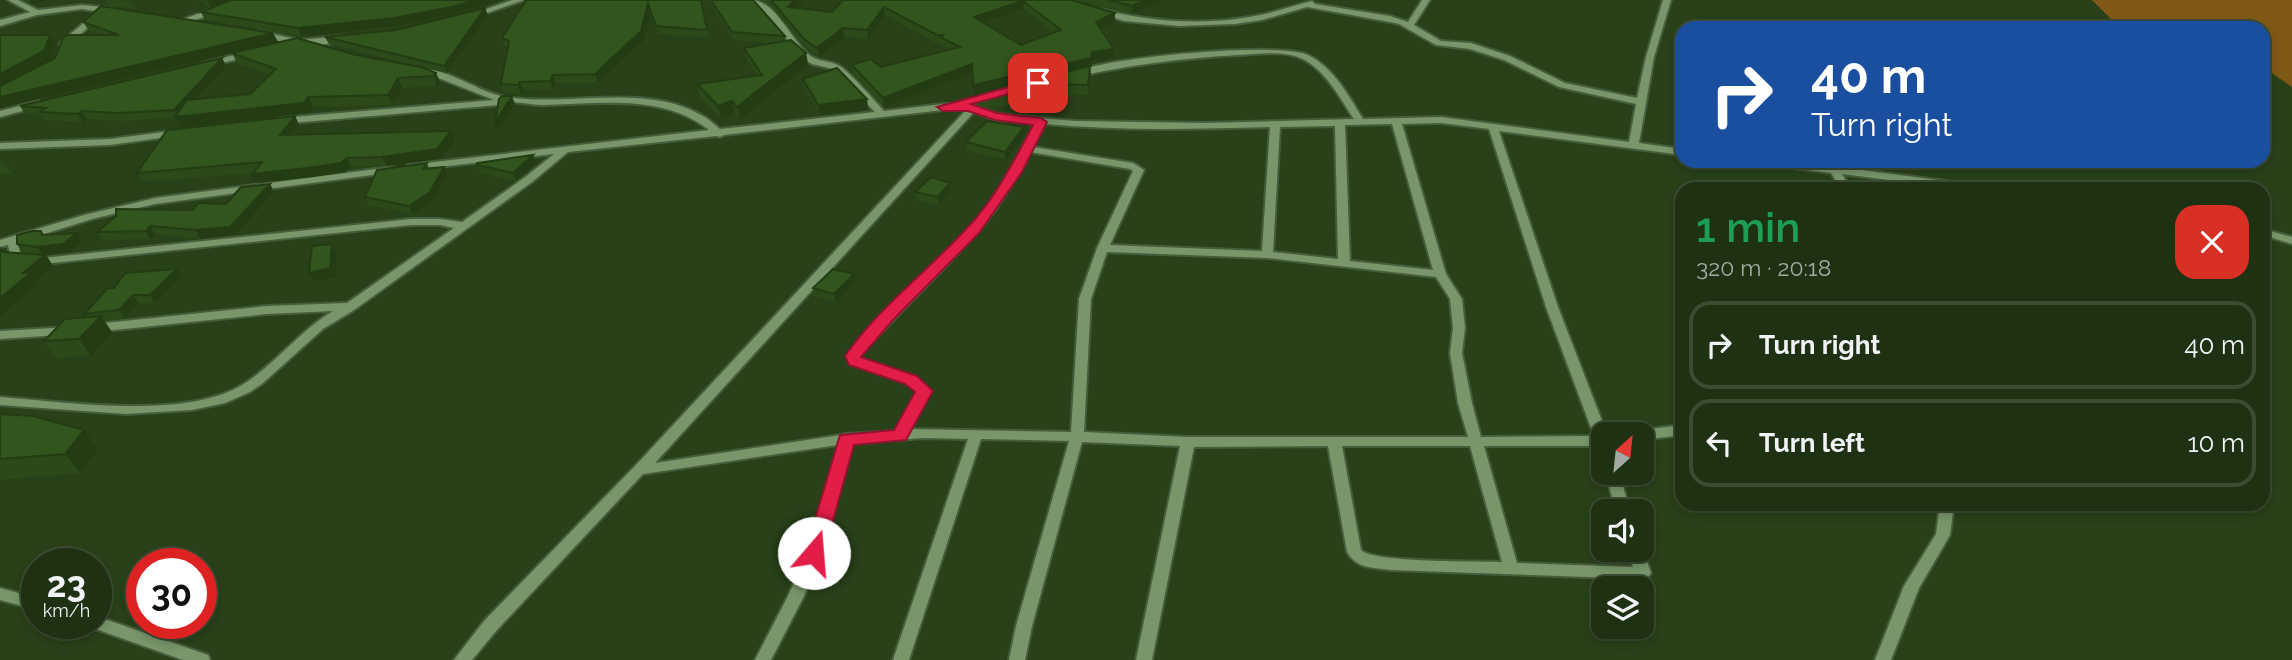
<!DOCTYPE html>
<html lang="en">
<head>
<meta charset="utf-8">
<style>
  body { margin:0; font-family:Raleway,sans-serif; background:#26391c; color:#f1f3f6; height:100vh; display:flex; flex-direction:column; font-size:26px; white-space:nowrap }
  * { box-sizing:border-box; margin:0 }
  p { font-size:23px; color:#a1a9a0 }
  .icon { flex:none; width:38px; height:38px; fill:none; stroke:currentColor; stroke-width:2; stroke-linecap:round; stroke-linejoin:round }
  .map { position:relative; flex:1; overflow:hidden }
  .sheet { position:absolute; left:1675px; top:182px; width:595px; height:329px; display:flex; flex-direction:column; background:#1e3113; border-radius:21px; box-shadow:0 4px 10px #0003,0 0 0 2px #3c4c33 }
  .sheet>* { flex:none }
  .guide { position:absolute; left:1675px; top:21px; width:595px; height:147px; border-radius:21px; box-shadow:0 4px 10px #0003,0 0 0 2px #3c4c33; background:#1a4fa0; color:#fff; overflow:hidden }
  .needle { width:46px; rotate:27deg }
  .tools { position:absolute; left:1591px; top:422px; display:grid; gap:14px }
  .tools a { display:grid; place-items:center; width:63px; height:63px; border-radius:14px; background:#1e3113; box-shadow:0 4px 10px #0003,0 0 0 2px #3c4c33; font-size:35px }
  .speed { position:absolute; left:21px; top:548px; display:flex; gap:14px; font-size:35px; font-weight:700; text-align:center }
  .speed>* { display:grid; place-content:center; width:91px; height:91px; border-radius:50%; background:#1e3113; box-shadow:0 4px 10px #0003,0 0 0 2px #3c4c33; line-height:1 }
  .speed small { font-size:18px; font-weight:400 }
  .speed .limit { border:10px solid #d22; background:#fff; color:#111 }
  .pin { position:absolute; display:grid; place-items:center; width:60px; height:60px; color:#fff; margin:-30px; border-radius:14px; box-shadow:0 4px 10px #0006 }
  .me { position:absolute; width:77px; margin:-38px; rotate:18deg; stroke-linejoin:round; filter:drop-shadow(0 0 5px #0008) }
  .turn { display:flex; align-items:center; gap:24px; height:147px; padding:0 21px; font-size:32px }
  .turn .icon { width:91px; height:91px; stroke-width:2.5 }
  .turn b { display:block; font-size:49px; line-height:60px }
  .round { display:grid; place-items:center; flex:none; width:74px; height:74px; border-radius:21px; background:#26391c }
  .overview { display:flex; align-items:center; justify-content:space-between; height:119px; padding:0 21px }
  h1 { font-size:42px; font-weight:600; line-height:52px; color:#1e9e55 }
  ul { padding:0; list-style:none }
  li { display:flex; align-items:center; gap:21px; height:88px; margin:0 14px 10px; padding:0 7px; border:4px solid #3c4c33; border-radius:21px }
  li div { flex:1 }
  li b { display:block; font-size:26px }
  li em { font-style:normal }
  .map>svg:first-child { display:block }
  .forest { fill:#7f5816 }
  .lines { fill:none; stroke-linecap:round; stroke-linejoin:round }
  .minor-casing { stroke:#465c3a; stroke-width:4 }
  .minor { fill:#78966a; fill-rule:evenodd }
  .wall { fill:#2b4919; fill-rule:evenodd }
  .shaded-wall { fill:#233c14 }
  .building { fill:#32551d; stroke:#233c14; stroke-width:2; fill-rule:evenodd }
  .route { fill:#e11d48; stroke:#92132f; stroke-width:2 }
</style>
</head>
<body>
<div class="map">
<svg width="2292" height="660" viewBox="0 0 2292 660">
  <rect width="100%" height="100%" fill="#284119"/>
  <polygon class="forest" points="2092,0 2292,0 2292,87 2263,67 2263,28 2120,28"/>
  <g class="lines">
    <defs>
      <g id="minor">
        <polygon points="8,0 18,0 38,10 82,5 113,8 117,11 113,14 82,9 37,15 0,26 0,20 30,12"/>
        <polygon points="512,0 524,0 473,18 466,16"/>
        <path d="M751 0C775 0 791 39 808 54 817 62 828 60 838 65 848 70 875 101 884 111L943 104H970L997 114 1075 121 1206 123 1354 119C1340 98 1326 71 1303 59 1284 50 1259 54 1239 55 1184 58 1129 65 1075 77L1070 74C1096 58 1280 41 1308 55 1333 67 1349 96 1363 119L1441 117 1629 142 1636 104 1559 87 1504 60 1470 49 1436 45 1399 24 1390 22 1307 7 1262 20 1235 24 1179 26 1124 21 1096 12 1100 9C1154 23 1211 26 1265 14 1281 10 1296 5 1312 1L1315 4 1390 16 1408 22 1422 0H1430L1414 25 1441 41 1471 43 1510 56 1565 83 1637 98 1646 57 1663 0H1671L1654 57 1639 143 1682 149V155L1499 131 1558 307 1607 434H1603V446H1484L1517 563 1633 567 1628 550 1642 548 1651 573 1648 577 1643 579 1390 570C1372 567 1357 569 1347 552L1328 446 1194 447 1152 660H1136L1180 446 1082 442 1032 626 1025 660H1009L1016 626 1069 441 981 439 909 660H893L968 439 924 438 853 443 821 553 804 596 771 660H755L788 596 807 553 838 445 643 474 496 631 472 660H454L484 621 635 466 966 110H943L724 135 720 137 716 136 568 152 532 182 468 228 354 310 323 329 263 383 250 392 225 403 192 410 126 414 0 405V397C66 402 184 420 242 385 275 365 299 331 333 311L267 314 95 332 89 328 95 324 267 306 347 303 454 228 440 225H411L43 264 11 260 8 245 0 247V240L84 215 155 198 391 167 395 168V172L155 204 92 219 19 242 20 255 43 258 411 219H440L462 222 524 178 554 154 412 170 407 167 408 165 709 130C663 93 597 104 541 105 528 105 509 99 499 105L280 124 275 121 280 118 494 100 441 79 419 73V69C448 67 477 92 506 97 568 107 646 82 703 116 709 119 715 125 720 129L875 112 833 69 812 64 802 58 764 12ZM974 112 995 120 1035 123C1016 160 997 197 970 228 931 273 882 308 847 356L851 364 906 383 917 392 896 431 847 434 655 463ZM1441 123 1489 129 1546 307 1594 436 1481 437 1472 403 1462 353 1465 328 1462 299 1446 274 1402 124ZM1045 124C1119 131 1195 129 1270 127L1262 251 1110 245 1144 170 1133 163 1033 147ZM1392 124 1433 270 1350 261 1345 125ZM1335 126 1338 259 1273 252 1280 127ZM1030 152 1130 169 1133 171 1097 248 1079 299 1071 432 910 429 930 391C912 368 881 372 859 357 897 314 938 276 976 234 996 212 1016 179 1030 152ZM1107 252 1267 258 1436 277 1450 299 1453 328 1450 353 1458 403 1468 437H1188L1084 432 1091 299ZM1342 446H1470L1502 562C1479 561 1373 563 1361 550Z"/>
        <polygon points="216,7 220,10 219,12 180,25 176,22"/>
        <polygon points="94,14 101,16 66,47 60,47 60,43"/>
        <polygon points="259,31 300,40 342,36 346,39 342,42 306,47 256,36 255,34"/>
        <polygon points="249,51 253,54 252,56 209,66 204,63"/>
        <polygon points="38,101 41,102 41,106 0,117 0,111"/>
        <polygon points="179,130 182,131 182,135 110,145 0,149 0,143 110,139"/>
        <polygon points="1758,161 1787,161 1829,166 1833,165 1838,167 1984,186 1989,189 1959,189 1842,174 1851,189 1841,189 1831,173 1763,164"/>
        <polygon points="2263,229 2292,237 2292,244 2263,235"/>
        <polygon points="70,327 76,331 74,334 0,339 0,331"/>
        <polygon points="1682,425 1682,435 1642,440 1642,434 1636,434 1642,430"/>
        <polygon points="1605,472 1619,472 1630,511 1616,511"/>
        <polygon points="1940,504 1954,504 1950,535 1919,588 1891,660 1875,660 1904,586 1936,534"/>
        <polygon points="0,588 37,598 37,610 0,600"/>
        <polygon points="96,616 208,655 210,660 183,660 90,627 89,623 96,623"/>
      </g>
    </defs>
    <use href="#minor" class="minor-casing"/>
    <use href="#minor" class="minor"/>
  </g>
  <g class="wall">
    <polygon points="23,0 46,0 33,5"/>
    <polygon points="105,0 125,0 131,2 135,9 108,5"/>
    <polygon points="199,0 498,0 497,2 459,13 398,26 301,36 205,20 201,12 226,2 210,7"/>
    <polygon points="702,0 709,38 658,34 651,11 644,40 598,83 556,83 553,89 524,91 521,94 504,93 501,84 508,48 505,46 502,38"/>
    <polygon points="708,0 753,0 785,36 786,41 806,53 808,65 740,119 735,114 721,118 700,97 697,84 757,76 747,60 744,48 773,43 734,40"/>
    <path d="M758 0H803L796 8 832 12 843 0H1071L1115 13V22L1100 29 1114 49V58L1092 61V67H1090L1091 77 1088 95H1061V102L984 107 976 104 975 94H974L972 73 884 107 853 74 852 65 881 67 950 50 941 45V44H938L885 15 868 38 844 37 819 57 805 48 769 4ZM1024 9 1054 33 1021 45 983 23Z"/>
    <polygon points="1075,0 1163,0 1132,14"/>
    <polygon points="488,15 447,73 424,68 436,73 440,82 437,86 402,88 392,105 313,107 308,113 181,127 176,118 123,121 87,119 83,122 45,120 42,115 25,114 20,106 222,58 226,66 195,99 250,94 270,75 237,63 232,53 356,55 416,66 329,44 325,37 396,30"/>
    <polygon points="83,22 273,33 278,42 0,108 0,35 50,35 56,44 50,60 99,35 89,31"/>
    <polygon points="803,79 867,99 868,110 820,115 805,90"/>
    <polygon points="295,116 299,125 292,134 455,140 441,158 387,166 351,167 346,172 312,177 257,183 253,173 142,182 137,173"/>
    <polygon points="1025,135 1006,160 966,150 966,142"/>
    <polygon points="0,163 8,167 13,175 0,173"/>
    <polygon points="427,163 429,168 444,167 448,175 433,200 412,214 368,205 365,197"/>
    <polygon points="536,163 516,181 481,173 477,165"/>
    <polygon points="270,184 274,192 235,235 200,239 155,234 151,239 103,241 97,232 192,210 226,204"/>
    <polygon points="951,191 939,205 916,201 915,192"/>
    <polygon points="41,231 44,235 77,233 83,241 68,253 46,255 53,266 36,280 39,284 0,316 0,248 3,252 22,253 17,244"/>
    <polygon points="854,274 855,283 836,302 814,296 813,288"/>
    <polygon points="182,277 155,303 138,303 125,318 104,321 112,332 91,356 56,358 44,341 86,317 84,314 114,288"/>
    <polygon points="0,414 98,450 80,473 0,480"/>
  </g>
  <g class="shaded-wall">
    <polygon points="30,0 46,0 33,5"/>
    <polygon points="207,0 232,0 210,7"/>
    <polygon points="475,0 498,0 497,2 459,13 398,26 301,36 298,28"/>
    <polygon points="794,0 803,0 789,15 788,7"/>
    <polygon points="1145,0 1163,0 1132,14 1132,6"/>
    <polygon points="1023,1 1024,9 975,25 974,17"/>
    <polygon points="648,3 651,11 644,40 598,83 595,74"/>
    <polygon points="884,7 885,15 868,38 867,30"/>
    <polygon points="485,8 488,15 447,73 444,66"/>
    <polygon points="1115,13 1115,22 1096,31 1096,22"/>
    <polygon points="843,28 844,37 819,57 817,48"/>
    <polygon points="273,33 278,42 0,108 0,97"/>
    <polygon points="50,35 56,44 50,60 0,87 0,74"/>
    <polygon points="1114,49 1114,58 1092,61 1092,67 1090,67 1091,77 1088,95 1088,85 1090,67 974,94 973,85 1092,52"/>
    <polygon points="806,53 808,65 740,119 737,107"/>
    <polygon points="222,58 226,66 179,117 308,97 313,107 308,113 181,127 175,117 177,117 174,110"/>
    <polygon points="972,64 973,73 884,107 883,98"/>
    <polygon points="436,73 440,82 437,86 434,76"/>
    <polygon points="553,75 556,83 553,89 550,81"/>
    <polygon points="398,78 402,88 392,105 388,95"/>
    <polygon points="520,82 524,91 521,94 518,85"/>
    <polygon points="512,96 515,104 498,131 495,123"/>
    <polygon points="867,99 868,110 820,115 818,105"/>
    <polygon points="732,101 735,114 721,118 718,106"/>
    <polygon points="82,111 87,119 83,122 78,114"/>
    <polygon points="295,116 299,125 284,144 280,135"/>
    <polygon points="1024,127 1025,135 1006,160 1005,152"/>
    <polygon points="451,131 455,140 441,158 387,166 382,157"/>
    <polygon points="533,155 536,163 516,181 513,173"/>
    <polygon points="347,158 351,167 346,172 312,177 257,183 252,174"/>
    <polygon points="444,167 448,175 433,200 412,214 409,206"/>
    <polygon points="950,183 951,191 939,205 938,197"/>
    <polygon points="270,184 274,192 235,235 200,239 196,230"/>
    <polygon points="150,226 155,234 151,239 146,231"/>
    <polygon points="77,233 83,241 68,253 46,255 53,266 36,280 39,284 0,316 0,298 23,273 43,255 37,247"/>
    <polygon points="332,244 337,253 335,277 314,281 309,273"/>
    <polygon points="177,269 182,277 155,303 150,295"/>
    <polygon points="854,274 855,283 836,302 834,294"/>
    <polygon points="133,295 138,303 125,318 119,310"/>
    <polygon points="101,316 112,332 91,356 79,339"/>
    <polygon points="84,430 98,450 80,473 65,454"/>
  </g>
  <g class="building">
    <polygon points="231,0 475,0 456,6 394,18 298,28 201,12"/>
    <polygon points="526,0 701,0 707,30 656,26 648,3 641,31 595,74 553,75 550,81 520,82 518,85 501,84 509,41 502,38"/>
    <polygon points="711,0 753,0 785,36 732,32"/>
    <path d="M771 0H794L788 7 832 12 843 0H1071L1115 13 1096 22 1114 49 1092 52 1091 58 973 85 972 64 883 98 852 65 870 59 881 67 960 47 940 37 944 35H937L884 7 867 30 843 28 817 48 804 39ZM1023 1 1061 30 1021 45 974 17Z"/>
    <polygon points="1108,0 1145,0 1132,6"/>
    <polygon points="101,6 273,33 0,97 0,86 55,58 63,38 67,35 119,35 83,22"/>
    <polygon points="485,8 444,66 325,37 396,30"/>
    <polygon points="0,35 50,35 44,51 0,74"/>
    <polygon points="297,38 356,55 421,67 436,73 434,76 398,78 388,95 308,97 304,103 175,117 187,100 250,94 276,69 232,53"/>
    <polygon points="791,40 806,53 737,107 732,101 718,106 697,84 762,75 744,48"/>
    <polygon points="222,58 174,110 119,113 82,111 78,114 40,112 46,108 20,106"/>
    <polygon points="1090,66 1088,85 1060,84 1061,91 983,96 975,94"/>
    <polygon points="837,68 867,99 818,105 803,79"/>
    <polygon points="502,96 512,96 495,123 499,99"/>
    <polygon points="295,116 280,135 451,131 437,149 382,157 347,158 341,163 307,168 252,174 262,162 137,173 167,130"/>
    <polygon points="987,121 1024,127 1005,152 966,142"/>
    <polygon points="533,155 513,173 477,165 477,163"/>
    <polygon points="427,163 423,169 444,167 430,192 409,206 365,197 377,170"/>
    <polygon points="931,177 950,183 938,197 915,192"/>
    <polygon points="270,184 230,227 196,230 150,226 146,231 97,232 116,216 116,209 192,210 199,203 226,204 241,187"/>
    <polygon points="32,231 41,231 42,235 77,233 63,244 37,247 17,244 17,235"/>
    <polygon points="332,244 330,268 309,273 312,246"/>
    <polygon points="0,248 3,252 45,255 23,273 31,273 0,298"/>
    <polygon points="177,269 150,295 133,295 119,310 84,314 108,288 114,288 125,273"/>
    <polygon points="833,269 854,274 834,294 813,288"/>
    <polygon points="101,316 79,339 44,341 65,319"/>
    <polygon points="0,414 33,416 84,430 65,454 0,459"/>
  </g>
  <path class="route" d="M1038 79 1044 83 1042 85 971 104 997 113 1041 118 1047 122 1022 172 979 233 893 320 861 357 917 376 933 391 906 440 854 445 824 553 821 558 814 560 807 558 805 553 840 435 894 430 915 392 905 384 849 365 845 356C878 308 928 271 967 228 995 199 1014 161 1033 125L995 120 968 111H943L937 107Z"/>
</svg>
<div class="tools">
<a><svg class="needle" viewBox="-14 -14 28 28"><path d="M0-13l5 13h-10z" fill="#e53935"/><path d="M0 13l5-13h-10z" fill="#a1a9a0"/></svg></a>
<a><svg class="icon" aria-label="sound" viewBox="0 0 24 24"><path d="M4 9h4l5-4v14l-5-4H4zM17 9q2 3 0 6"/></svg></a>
<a><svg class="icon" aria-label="layers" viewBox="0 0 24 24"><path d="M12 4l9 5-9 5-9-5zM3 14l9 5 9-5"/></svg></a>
</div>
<div class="speed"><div>23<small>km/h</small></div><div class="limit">30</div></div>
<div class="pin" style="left:1038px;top:83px;background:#d93025"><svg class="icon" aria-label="arrive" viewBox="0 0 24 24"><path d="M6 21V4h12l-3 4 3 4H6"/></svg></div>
<svg class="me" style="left:814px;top:553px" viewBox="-20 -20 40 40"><circle r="19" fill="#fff"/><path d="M0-13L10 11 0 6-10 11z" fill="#e11d48"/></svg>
<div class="guide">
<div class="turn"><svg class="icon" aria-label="right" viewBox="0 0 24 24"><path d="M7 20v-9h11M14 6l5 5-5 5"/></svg><div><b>40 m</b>Turn right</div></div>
</div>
<section class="sheet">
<div class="overview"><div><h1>1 min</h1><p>320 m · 20:18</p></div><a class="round" style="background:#d93025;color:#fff"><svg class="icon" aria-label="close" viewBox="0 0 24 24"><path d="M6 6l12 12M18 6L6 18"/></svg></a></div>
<ul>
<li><svg class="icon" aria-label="right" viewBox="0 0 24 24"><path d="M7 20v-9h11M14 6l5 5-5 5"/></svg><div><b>Turn right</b></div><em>40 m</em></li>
<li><svg class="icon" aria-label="left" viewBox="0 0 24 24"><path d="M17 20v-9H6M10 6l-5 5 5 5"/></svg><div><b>Turn left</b></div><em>10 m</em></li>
</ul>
</section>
</div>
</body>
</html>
